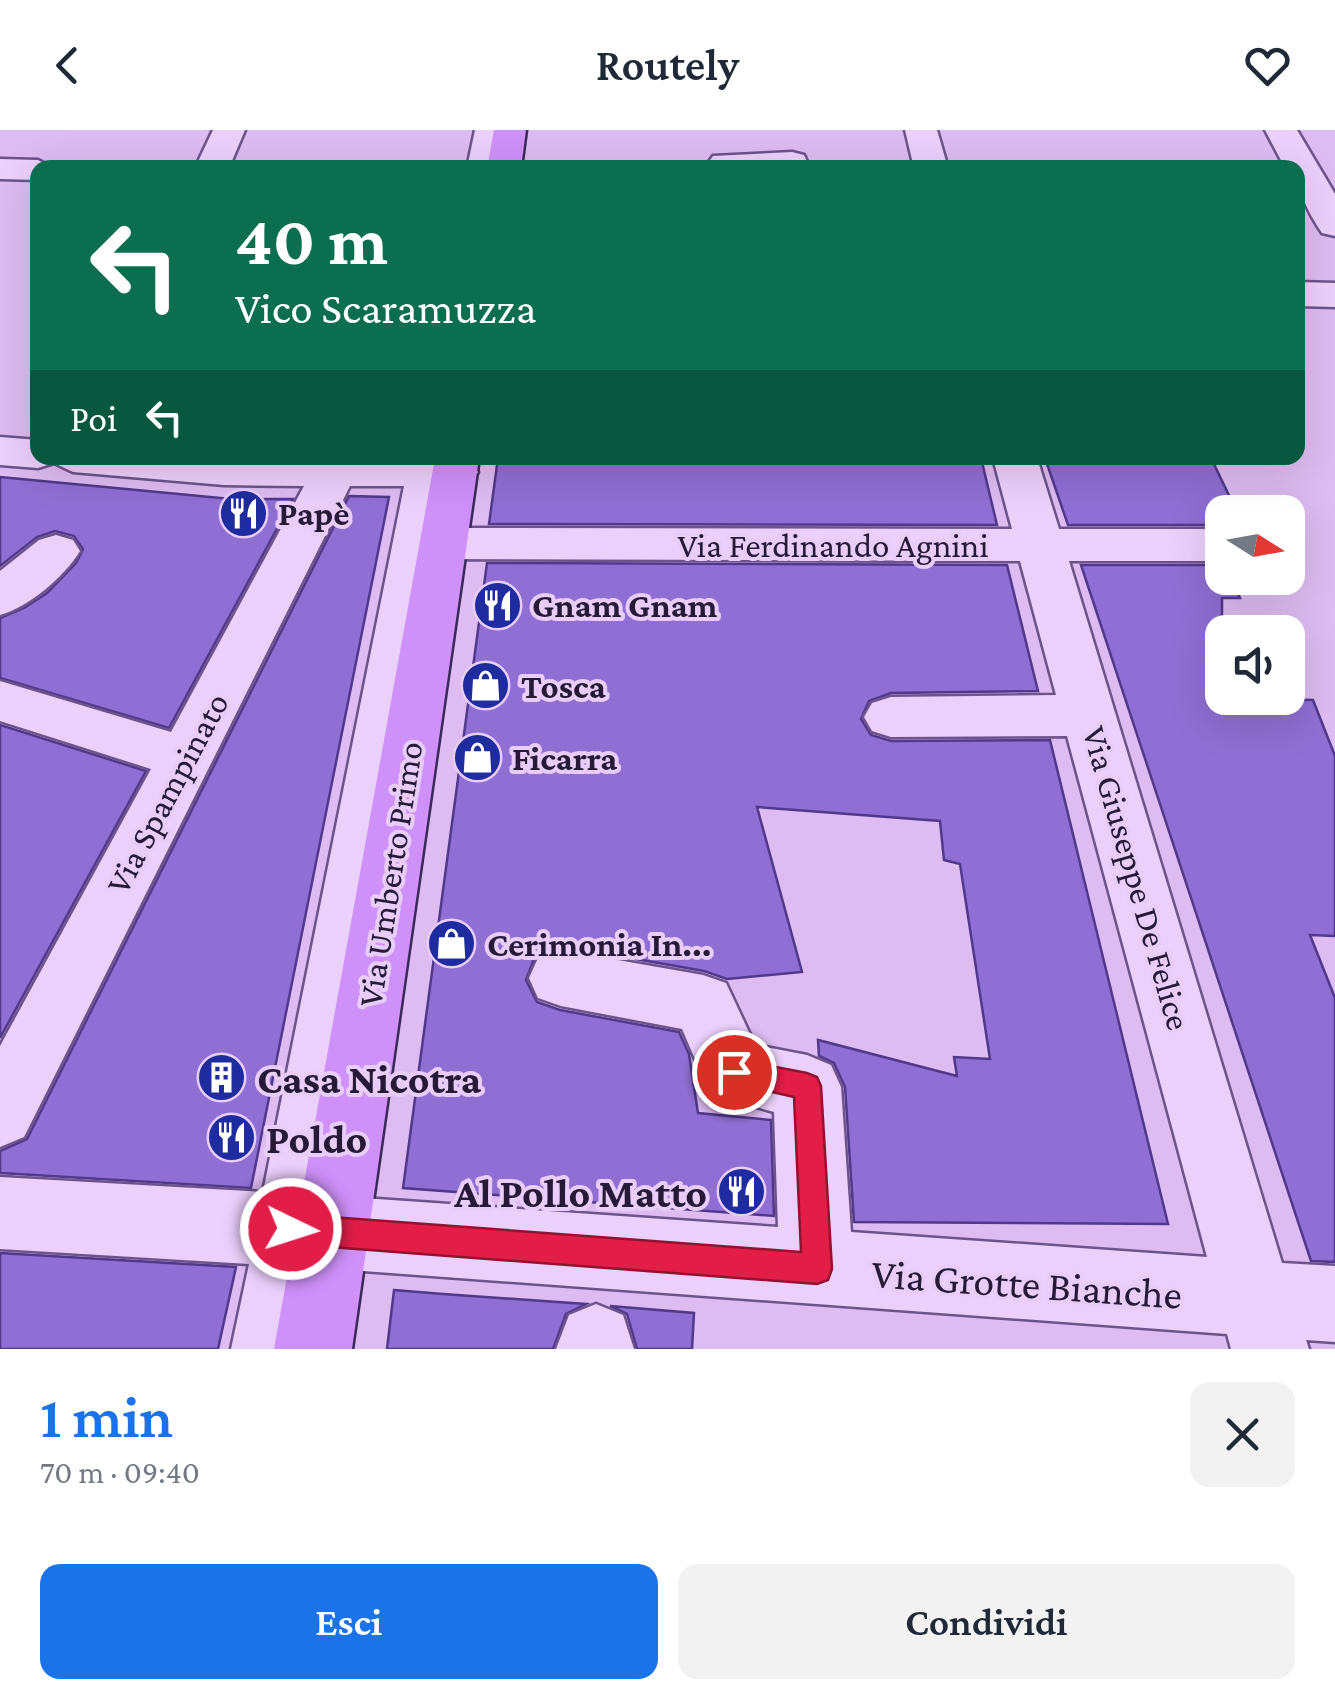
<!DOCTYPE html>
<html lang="it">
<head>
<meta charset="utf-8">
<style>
  body { margin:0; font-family:"Crimson Pro",serif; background:#f2f2f3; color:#1f2937; height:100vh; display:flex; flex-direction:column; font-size:38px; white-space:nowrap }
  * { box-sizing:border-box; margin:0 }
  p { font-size:32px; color:#747a83 }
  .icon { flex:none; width:55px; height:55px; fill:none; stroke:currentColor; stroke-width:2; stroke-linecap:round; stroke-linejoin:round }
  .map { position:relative; height:1219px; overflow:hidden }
  .sheet { display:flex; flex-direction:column; background:#fff; flex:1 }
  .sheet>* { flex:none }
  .guide { position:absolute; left:30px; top:30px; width:1275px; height:305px; border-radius:20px; box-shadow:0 10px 40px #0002; background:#0b6e4f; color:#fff; overflow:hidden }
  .needle { width:65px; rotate:101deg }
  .fabs { position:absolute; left:1205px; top:365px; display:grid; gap:20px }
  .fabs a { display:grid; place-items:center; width:100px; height:100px; border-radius:20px; background:#fff; box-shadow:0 10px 40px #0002; font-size:50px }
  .pin { position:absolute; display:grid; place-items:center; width:85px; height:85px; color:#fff; margin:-42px; border:5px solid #fff; border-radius:50%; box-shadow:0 2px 10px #0007 }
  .me { position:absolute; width:110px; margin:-55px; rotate:94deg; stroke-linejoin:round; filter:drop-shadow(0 0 8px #0008) }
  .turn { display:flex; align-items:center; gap:35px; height:210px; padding:0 40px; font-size:45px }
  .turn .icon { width:130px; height:130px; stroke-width:2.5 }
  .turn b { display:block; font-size:70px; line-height:85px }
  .then { display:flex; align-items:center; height:95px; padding:0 40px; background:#0003; gap:20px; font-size:38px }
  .round { display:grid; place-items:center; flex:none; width:105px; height:105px; border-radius:20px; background:#f2f2f3 }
  .headline { display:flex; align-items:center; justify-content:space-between; height:170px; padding:0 40px }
  h1 { font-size:60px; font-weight:600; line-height:75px; color:#1a73e8 }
  .primary-button { display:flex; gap:20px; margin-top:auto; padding:20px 40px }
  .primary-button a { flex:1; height:115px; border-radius:20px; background:#1a73e8; color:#fff; font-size:40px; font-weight:600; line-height:115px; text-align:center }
  .primary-button a+a { background:#f2f2f3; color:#1f2937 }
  header { display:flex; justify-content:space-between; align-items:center; height:130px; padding:0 40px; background:#fff; font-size:45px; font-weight:600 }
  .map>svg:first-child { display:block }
  .building { fill:#8f6fd3; stroke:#51388c; stroke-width:2.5 }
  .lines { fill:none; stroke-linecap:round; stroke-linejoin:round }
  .minor-casing { stroke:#6c548b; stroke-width:5 }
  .major-casing { stroke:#3b2958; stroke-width:5 }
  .minor { fill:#ebd0fc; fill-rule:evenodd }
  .major { fill:#ce90f9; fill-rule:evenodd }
  .route { fill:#e11d48; stroke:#92132f; stroke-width:2.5 }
  .labels { text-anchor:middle; stroke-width:8; stroke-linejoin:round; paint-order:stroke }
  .poi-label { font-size:35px; font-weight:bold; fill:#261a38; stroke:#e8cdf8; text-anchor:start }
  .street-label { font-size:35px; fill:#261a38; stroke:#e8cdf8 }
  .near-poi-label { font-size:42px; font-weight:bold; fill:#261a38; stroke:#e8cdf8; text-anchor:start }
  .near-street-label { font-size:42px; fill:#261a38; stroke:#e8cdf8 }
</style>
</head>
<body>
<header><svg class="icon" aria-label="back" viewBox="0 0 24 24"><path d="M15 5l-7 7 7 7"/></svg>Routely<svg class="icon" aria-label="heart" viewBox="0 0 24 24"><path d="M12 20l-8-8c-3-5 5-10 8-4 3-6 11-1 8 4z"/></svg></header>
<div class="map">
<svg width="1335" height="1219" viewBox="0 0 1335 1219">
  <rect width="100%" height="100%" fill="#ddbcf1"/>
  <g class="building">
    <polygon points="498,328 981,328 997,395 489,394"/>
    <polygon points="1045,328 1211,328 1237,382 1222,382 1222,395 1068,395"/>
    <polygon points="0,347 231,369 293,369 169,598 0,548 0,488 24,478 47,463 76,433 83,419 74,406 55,401 37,407 0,436"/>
    <polygon points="349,366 389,367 251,1058 0,1043 0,1021 27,1009"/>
    <polygon points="487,433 1007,435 1038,561 891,563 869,571 861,589 871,605 891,611 1050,610 1168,1094 854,1092 845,957 834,933 819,926 818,910 957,946 954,927 990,929 960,734 944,730 940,691 757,677 802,842 727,849 704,841 562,816 535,826 526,850 537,872 560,880 679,902 689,924 698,983 771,990 774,1086 403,1058"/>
    <polygon points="1081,435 1222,435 1222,448 1231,448 1240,468 1222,468 1222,568 1313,570 1335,626 1335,806 1310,805 1335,868 1335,1132 1311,1131"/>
    <polygon points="0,595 146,641 0,908"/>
    <polygon points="0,1123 236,1137 218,1219 0,1219"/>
    <polygon points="394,1160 443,1164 586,1174 566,1184 553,1219 387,1219"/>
    <polygon points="610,1176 694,1183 692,1219 637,1219 627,1184"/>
  </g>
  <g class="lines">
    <defs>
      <g id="minor">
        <polygon points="213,0 245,0 229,38 195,38"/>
        <polygon points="475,0 507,0 501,38 467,38"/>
        <polygon points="905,0 937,0 948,38 914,38"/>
        <path d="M1265 0H1297L1335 64V106L1322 103C1308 82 1298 63 1298 38H1285Z"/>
        <polygon points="792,22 804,25 810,38 711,38 708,33 713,26"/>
        <polygon points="0,29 38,30 53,38 38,38 38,50 0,49"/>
        <polygon points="1298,152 1335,153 1335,177 1298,176"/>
        <path d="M0 307 38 310V328H454L471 332 478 342 471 352 450 356 443 398 1012 399 993 328H1037L1059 399H1222V431H1069L1282 1133 1335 1136V1212L1306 1210 1309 1219H1231L1227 1204 322 1138 309 1219H231L249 1134 0 1119V1047L263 1062 404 356H350L24 1007 0 1017V916L151 639 0 591V551L171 602 304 356 224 355 73 342 54 333 38 338 0 335ZM438 429 1020 431 1056 565 891 567 872 573 864 587 872 601 891 607 1067 606 1207 1127 851 1102 841 957 831 935 807 925 755 915 726 853 703 845 561 820 538 828 529 848 538 868 561 876 682 899 710 964 774 982 778 1097 334 1066Z"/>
        <path d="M56 405 73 410 80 421C64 447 29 477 0 485V441L39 410Z"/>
        <polygon points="596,1174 623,1185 634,1219 556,1219 569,1185"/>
      </g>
      <g id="major">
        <polygon points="494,0 526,0 521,38 487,38"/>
        <polygon points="435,328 479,328 352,1219 274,1219"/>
      </g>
    </defs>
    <use href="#minor" class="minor-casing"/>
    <use href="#major" class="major-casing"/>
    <use href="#minor" class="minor"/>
    <use href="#major" class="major"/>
  </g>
  <polygon class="route" points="734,929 807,943 817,947 821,956 832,1139 828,1150 817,1154 291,1114 280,1110 276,1099 280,1088 291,1084 801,1122 794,967 724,951 720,942 724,933"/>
  <defs>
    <symbol id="restaurant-disc" viewBox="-11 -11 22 22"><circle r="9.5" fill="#1f2c9f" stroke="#e8cdf8"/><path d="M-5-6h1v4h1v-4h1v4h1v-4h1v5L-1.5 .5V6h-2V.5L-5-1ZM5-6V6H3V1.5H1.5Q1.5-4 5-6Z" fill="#fff"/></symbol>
    <symbol id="shop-disc" viewBox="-11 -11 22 22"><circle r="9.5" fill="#1f2c9f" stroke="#e8cdf8"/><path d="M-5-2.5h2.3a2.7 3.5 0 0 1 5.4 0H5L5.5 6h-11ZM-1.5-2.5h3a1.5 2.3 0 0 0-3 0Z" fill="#fff"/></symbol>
    <symbol id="building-disc" viewBox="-11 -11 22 22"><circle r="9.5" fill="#1f2c9f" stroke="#e8cdf8"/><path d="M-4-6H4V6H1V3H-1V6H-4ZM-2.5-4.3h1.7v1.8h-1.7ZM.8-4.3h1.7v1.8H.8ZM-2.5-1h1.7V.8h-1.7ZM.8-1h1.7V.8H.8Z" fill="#fff"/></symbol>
  </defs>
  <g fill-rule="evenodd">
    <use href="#restaurant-disc" x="216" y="356" width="55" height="55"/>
    <use href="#restaurant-disc" x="470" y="448" width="55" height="55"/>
    <use href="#shop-disc" x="458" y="528" width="55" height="55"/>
    <use href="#shop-disc" x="450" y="600" width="55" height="55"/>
    <use href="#shop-disc" x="424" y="786" width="55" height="55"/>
    <use href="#building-disc" x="194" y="920" width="55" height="55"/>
    <use href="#restaurant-disc" x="204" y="980" width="55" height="55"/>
    <use href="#restaurant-disc" x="714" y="1034" width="55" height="55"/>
  </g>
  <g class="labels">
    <g class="poi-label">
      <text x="278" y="395">Papè</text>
      <text x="532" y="487">Gnam Gnam</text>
      <text x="521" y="568">Tosca</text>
      <text x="512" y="640">Ficarra</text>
      <text x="487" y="826">Cerimonia In...</text>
    </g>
    <g class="street-label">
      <text x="833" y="427">Via Ferdinando Agnini</text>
      <text transform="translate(167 663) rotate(-62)" y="12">Via Spampinato</text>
      <text transform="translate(390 744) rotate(-81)" y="12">Via Umberto Primo</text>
      <text transform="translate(1137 748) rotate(74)" y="12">Via Giuseppe De Felice</text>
    </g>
    <g class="near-poi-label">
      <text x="257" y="963">Casa Nicotra</text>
      <text x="266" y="1023">Poldo</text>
      <text x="707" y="1077" text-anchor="end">Al Pollo Matto</text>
    </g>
    <g class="near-street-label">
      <text transform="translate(1027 1153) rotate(4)" y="15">Via Grotte Bianche</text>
    </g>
  </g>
</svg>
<div class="fabs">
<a><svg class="needle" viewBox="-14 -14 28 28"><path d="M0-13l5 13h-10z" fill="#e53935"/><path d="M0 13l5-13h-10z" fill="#747a83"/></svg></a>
<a><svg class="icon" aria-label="sound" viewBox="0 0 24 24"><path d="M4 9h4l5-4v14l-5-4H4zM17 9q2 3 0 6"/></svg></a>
</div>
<div class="pin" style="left:734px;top:942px;background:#d93025"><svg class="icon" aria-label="arrive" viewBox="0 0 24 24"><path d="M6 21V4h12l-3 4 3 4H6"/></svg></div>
<svg class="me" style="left:291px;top:1099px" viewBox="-20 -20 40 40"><circle r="17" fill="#e11d48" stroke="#fff" stroke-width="3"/><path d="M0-11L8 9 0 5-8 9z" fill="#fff"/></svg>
<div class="guide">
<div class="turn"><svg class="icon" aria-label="left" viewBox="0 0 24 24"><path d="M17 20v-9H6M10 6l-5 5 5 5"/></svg><div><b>40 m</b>Vico Scaramuzza</div></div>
<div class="then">Poi<svg class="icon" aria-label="left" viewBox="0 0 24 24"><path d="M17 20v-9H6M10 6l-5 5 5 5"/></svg></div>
</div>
</div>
<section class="sheet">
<div class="headline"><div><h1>1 min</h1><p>70 m · 09:40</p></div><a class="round"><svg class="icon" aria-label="close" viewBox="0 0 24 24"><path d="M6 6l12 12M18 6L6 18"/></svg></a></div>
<div class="primary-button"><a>Esci</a><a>Condividi</a></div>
</section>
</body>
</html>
